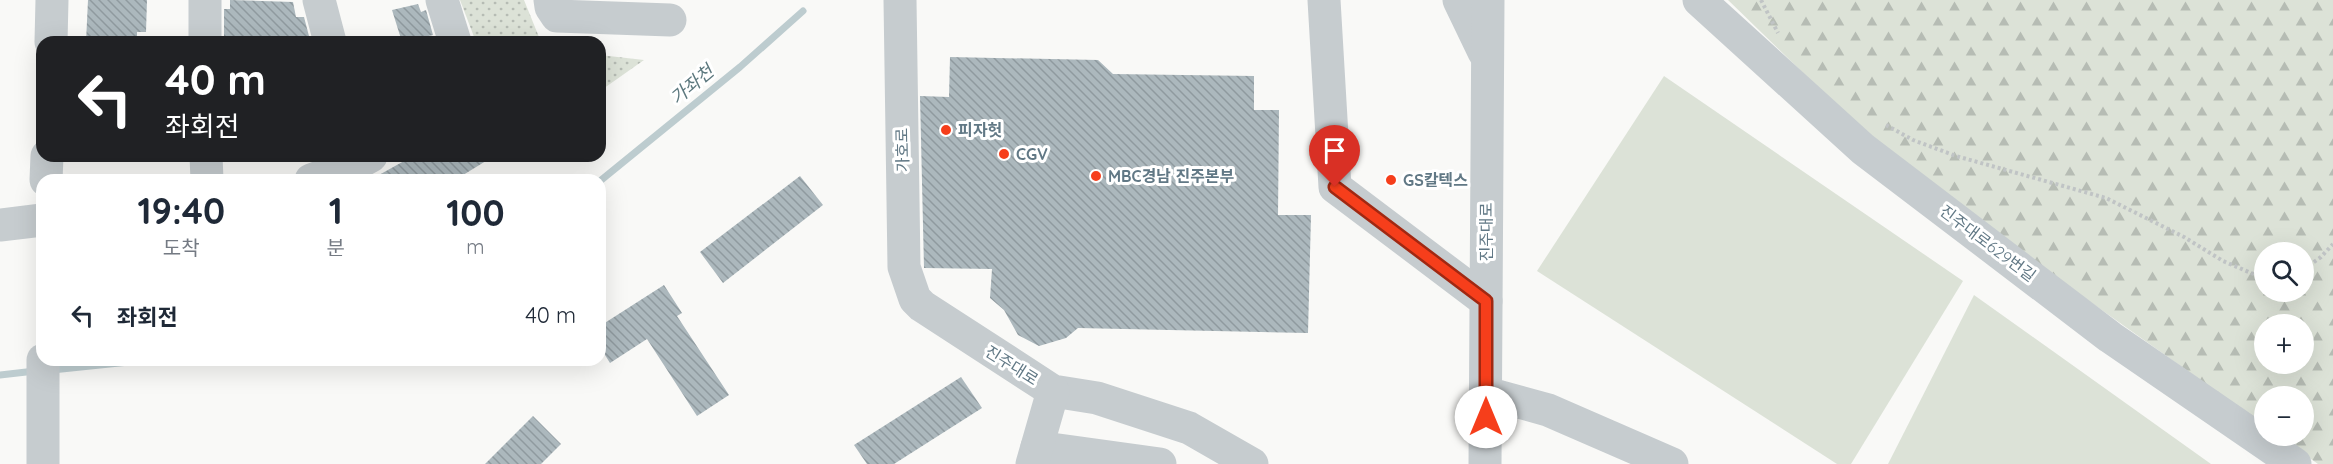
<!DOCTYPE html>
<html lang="ko">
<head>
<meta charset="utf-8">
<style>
  body { margin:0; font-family:Quicksand,"Noto Sans KR",sans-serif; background:#f2f2f3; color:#1f2937; height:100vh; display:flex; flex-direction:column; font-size:22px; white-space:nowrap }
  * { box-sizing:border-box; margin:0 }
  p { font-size:20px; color:#747a83 }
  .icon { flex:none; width:33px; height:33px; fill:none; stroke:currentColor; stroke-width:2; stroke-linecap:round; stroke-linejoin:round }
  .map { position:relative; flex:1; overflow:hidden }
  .sheet { position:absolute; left:36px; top:174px; width:570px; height:192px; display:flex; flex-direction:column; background:#fff; border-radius:18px; box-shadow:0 6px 24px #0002 }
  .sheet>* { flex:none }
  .banner { position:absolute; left:36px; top:36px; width:570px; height:126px; border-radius:18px; box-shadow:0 6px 24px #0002; background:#202124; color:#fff; overflow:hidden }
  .buttons { position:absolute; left:2254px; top:242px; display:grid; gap:12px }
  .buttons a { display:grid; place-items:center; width:60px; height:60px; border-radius:50%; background:#fff; box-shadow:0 6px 24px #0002; font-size:30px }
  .pin { position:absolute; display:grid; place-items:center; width:51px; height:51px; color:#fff; margin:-62px -26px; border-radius:50% 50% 50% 0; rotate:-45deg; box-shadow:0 0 6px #0007 }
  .pin .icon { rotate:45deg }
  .me { position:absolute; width:66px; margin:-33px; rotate:0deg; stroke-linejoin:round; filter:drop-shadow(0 0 4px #0008) }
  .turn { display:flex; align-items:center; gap:21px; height:126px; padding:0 30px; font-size:27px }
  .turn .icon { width:78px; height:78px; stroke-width:2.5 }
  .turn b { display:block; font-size:42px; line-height:51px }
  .eta { display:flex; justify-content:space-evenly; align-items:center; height:102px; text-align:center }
  .eta b { font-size:36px; font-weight:700; line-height:42px }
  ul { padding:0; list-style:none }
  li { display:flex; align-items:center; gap:18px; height:78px; padding:0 30px }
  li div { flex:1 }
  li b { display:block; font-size:22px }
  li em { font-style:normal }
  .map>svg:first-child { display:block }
  .forest { fill:url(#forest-firs); fill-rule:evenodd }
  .park { fill:url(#park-dots) }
  .garden { fill:#dce2d7 }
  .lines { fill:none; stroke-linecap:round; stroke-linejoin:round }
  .stream { stroke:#bdcccf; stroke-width:7 }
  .building { fill:url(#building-back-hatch) }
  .path { stroke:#c0c4c5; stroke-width:4; stroke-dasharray:3 3; stroke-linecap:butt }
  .minor { stroke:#c6cccf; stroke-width:33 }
  .route-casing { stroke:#a02812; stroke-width:15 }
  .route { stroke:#f63e1b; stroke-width:10 }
  .poi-dot { fill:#f63e1b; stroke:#fff; stroke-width:2 }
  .labels { text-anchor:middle; stroke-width:6; stroke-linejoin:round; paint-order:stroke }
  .poi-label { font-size:16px; font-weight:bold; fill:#617885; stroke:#fff; text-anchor:start }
  .street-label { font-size:16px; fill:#617885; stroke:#fff }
  .water-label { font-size:18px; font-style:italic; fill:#5c787e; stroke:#fff }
</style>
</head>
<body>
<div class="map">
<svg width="2333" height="464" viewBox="0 0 2333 464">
  <defs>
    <pattern id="forest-firs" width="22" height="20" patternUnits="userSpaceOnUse" patternTransform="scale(1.5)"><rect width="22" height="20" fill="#dce2d7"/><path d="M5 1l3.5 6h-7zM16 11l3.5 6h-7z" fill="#b6bcb4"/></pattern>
    <pattern id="park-dots" width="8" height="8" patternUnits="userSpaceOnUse" patternTransform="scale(1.5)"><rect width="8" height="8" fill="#dce2d7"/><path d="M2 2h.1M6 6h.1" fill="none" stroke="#b6bcb4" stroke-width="1.8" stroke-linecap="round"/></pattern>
    <pattern id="building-back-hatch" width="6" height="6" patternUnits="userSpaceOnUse" patternTransform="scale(1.5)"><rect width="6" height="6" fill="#acb8bd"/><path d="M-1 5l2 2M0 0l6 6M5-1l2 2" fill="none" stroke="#8f9a9f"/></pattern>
  </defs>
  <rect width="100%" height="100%" fill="#f9f9f7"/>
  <path class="forest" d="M1728 0H2333V464H2318L2277 435H2304V396H2265V426L2082 296 1871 139ZM2265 252H2304V291H2265ZM2265 324H2304V363H2265Z"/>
  <g class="park">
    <polygon points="460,0 524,0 541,42 476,42"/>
    <polygon points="600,55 644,60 600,91"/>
  </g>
  <g class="garden">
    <polygon points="1664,76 1963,281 1851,464 1837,464 1537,271"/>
    <polygon points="1974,295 2211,464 1888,464"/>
  </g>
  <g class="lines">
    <g class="stream">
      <polyline points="600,181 740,67 803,11"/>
      <polyline points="52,370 148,360"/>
      <polyline points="0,375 35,371"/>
    </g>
  </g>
  <g class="building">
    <polygon points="88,0 147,0 146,32 137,32 137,42 86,42"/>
    <polygon points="230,0 293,2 296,17 304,17 310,40 270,42 269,37 224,36 224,9 230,9"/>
    <polygon points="418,4 421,12 426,10 433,35 402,42 392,10"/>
    <polygon points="950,57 1098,60 1113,74 1254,76 1254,110 1279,110 1278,215 1311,215 1308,333 1078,328 1066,338 1039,346 1018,335 1004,310 990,298 992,269 924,268 920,96 949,97"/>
    <polygon points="413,156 494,156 455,180 370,180"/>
    <polygon points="800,176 823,205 723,283 700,252"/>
    <polygon points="664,285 682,313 677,316 729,395 697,416 647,339 610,363 600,347 600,326"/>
    <polygon points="961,377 982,408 894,464 867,464 854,445"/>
    <polygon points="533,416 561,444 541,464 485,464"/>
  </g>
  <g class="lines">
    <g class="path">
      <polyline points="1761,0 1778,33"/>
      <polyline points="1886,125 1913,140 1956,156 2106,198 2184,237 2223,261 2265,279"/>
      <polyline points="2304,269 2321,257 2333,244"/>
    </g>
    <g class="minor">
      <polyline points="205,0 205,42"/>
      <polyline points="319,0 330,42"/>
      <polyline points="442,0 455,42"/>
      <polyline points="550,0 551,7 557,16 670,20"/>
      <polyline points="900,0 904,267 915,299 922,306 1053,391 1097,398 1189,428 1252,464"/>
      <polyline points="1324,0 1335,187 1486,301"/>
      <polyline points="1459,0 1484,52"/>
      <polyline points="1699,0 1863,149 2110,337 2295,464"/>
      <polyline points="51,42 52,0"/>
      <polyline points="206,156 207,180"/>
      <polyline points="46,180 47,156"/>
      <polyline points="311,180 360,162 371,156"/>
      <polyline points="0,225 42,220"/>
      <polyline points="43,360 43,464"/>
      <polyline points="1486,393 1548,410 1672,464"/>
      <polyline points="1037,447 1160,464"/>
      <polyline points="1032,464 1053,391"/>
      <polyline points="1485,464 1488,0"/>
    </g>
  </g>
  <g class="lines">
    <defs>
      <polyline id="route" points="1335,187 1486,301 1486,417"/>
    </defs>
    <use href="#route" class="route-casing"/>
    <use href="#route" class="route"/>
  </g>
  <g class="poi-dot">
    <circle cx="946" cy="130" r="6"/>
    <circle cx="1004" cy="154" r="6"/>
    <circle cx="1096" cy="176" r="6"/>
    <circle cx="1391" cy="180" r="6"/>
  </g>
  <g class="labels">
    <g class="poi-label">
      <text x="958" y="136">피자헛</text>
      <text x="1016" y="160">CGV</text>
      <text x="1108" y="182">MBC경남 진주본부</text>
      <text x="1403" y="186">GS칼텍스</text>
    </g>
    <g class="street-label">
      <text transform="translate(902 150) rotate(-91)" y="6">가호로</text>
      <text transform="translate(1486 232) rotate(-90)" y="6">진주대로</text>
      <text transform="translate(1988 243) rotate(37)" y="6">진주대로629번길</text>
      <text transform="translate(1012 365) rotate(32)" y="6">진주대로</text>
    </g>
    <g class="water-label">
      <text transform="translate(692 85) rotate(-40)" y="6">가좌천</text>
    </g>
  </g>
</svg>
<div class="buttons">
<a><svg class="icon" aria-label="search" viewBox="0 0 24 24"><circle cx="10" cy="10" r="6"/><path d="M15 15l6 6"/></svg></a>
<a>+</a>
<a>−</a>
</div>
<div class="pin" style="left:1335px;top:187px;background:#d93025"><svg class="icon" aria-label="arrive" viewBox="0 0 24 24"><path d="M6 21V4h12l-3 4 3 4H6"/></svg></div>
<svg class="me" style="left:1486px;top:417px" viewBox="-20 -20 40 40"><circle r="19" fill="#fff"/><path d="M0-13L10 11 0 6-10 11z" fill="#f63e1b"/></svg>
<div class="banner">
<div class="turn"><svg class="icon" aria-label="left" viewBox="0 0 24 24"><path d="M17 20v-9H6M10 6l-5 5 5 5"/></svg><div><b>40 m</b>좌회전</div></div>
</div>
<section class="sheet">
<div class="eta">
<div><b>19:40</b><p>도착</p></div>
<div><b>1</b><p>분</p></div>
<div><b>100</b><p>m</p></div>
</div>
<ul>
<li><svg class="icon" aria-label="left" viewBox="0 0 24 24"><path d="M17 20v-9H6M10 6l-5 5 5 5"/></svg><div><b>좌회전</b></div><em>40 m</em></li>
</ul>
</section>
</div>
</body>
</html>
